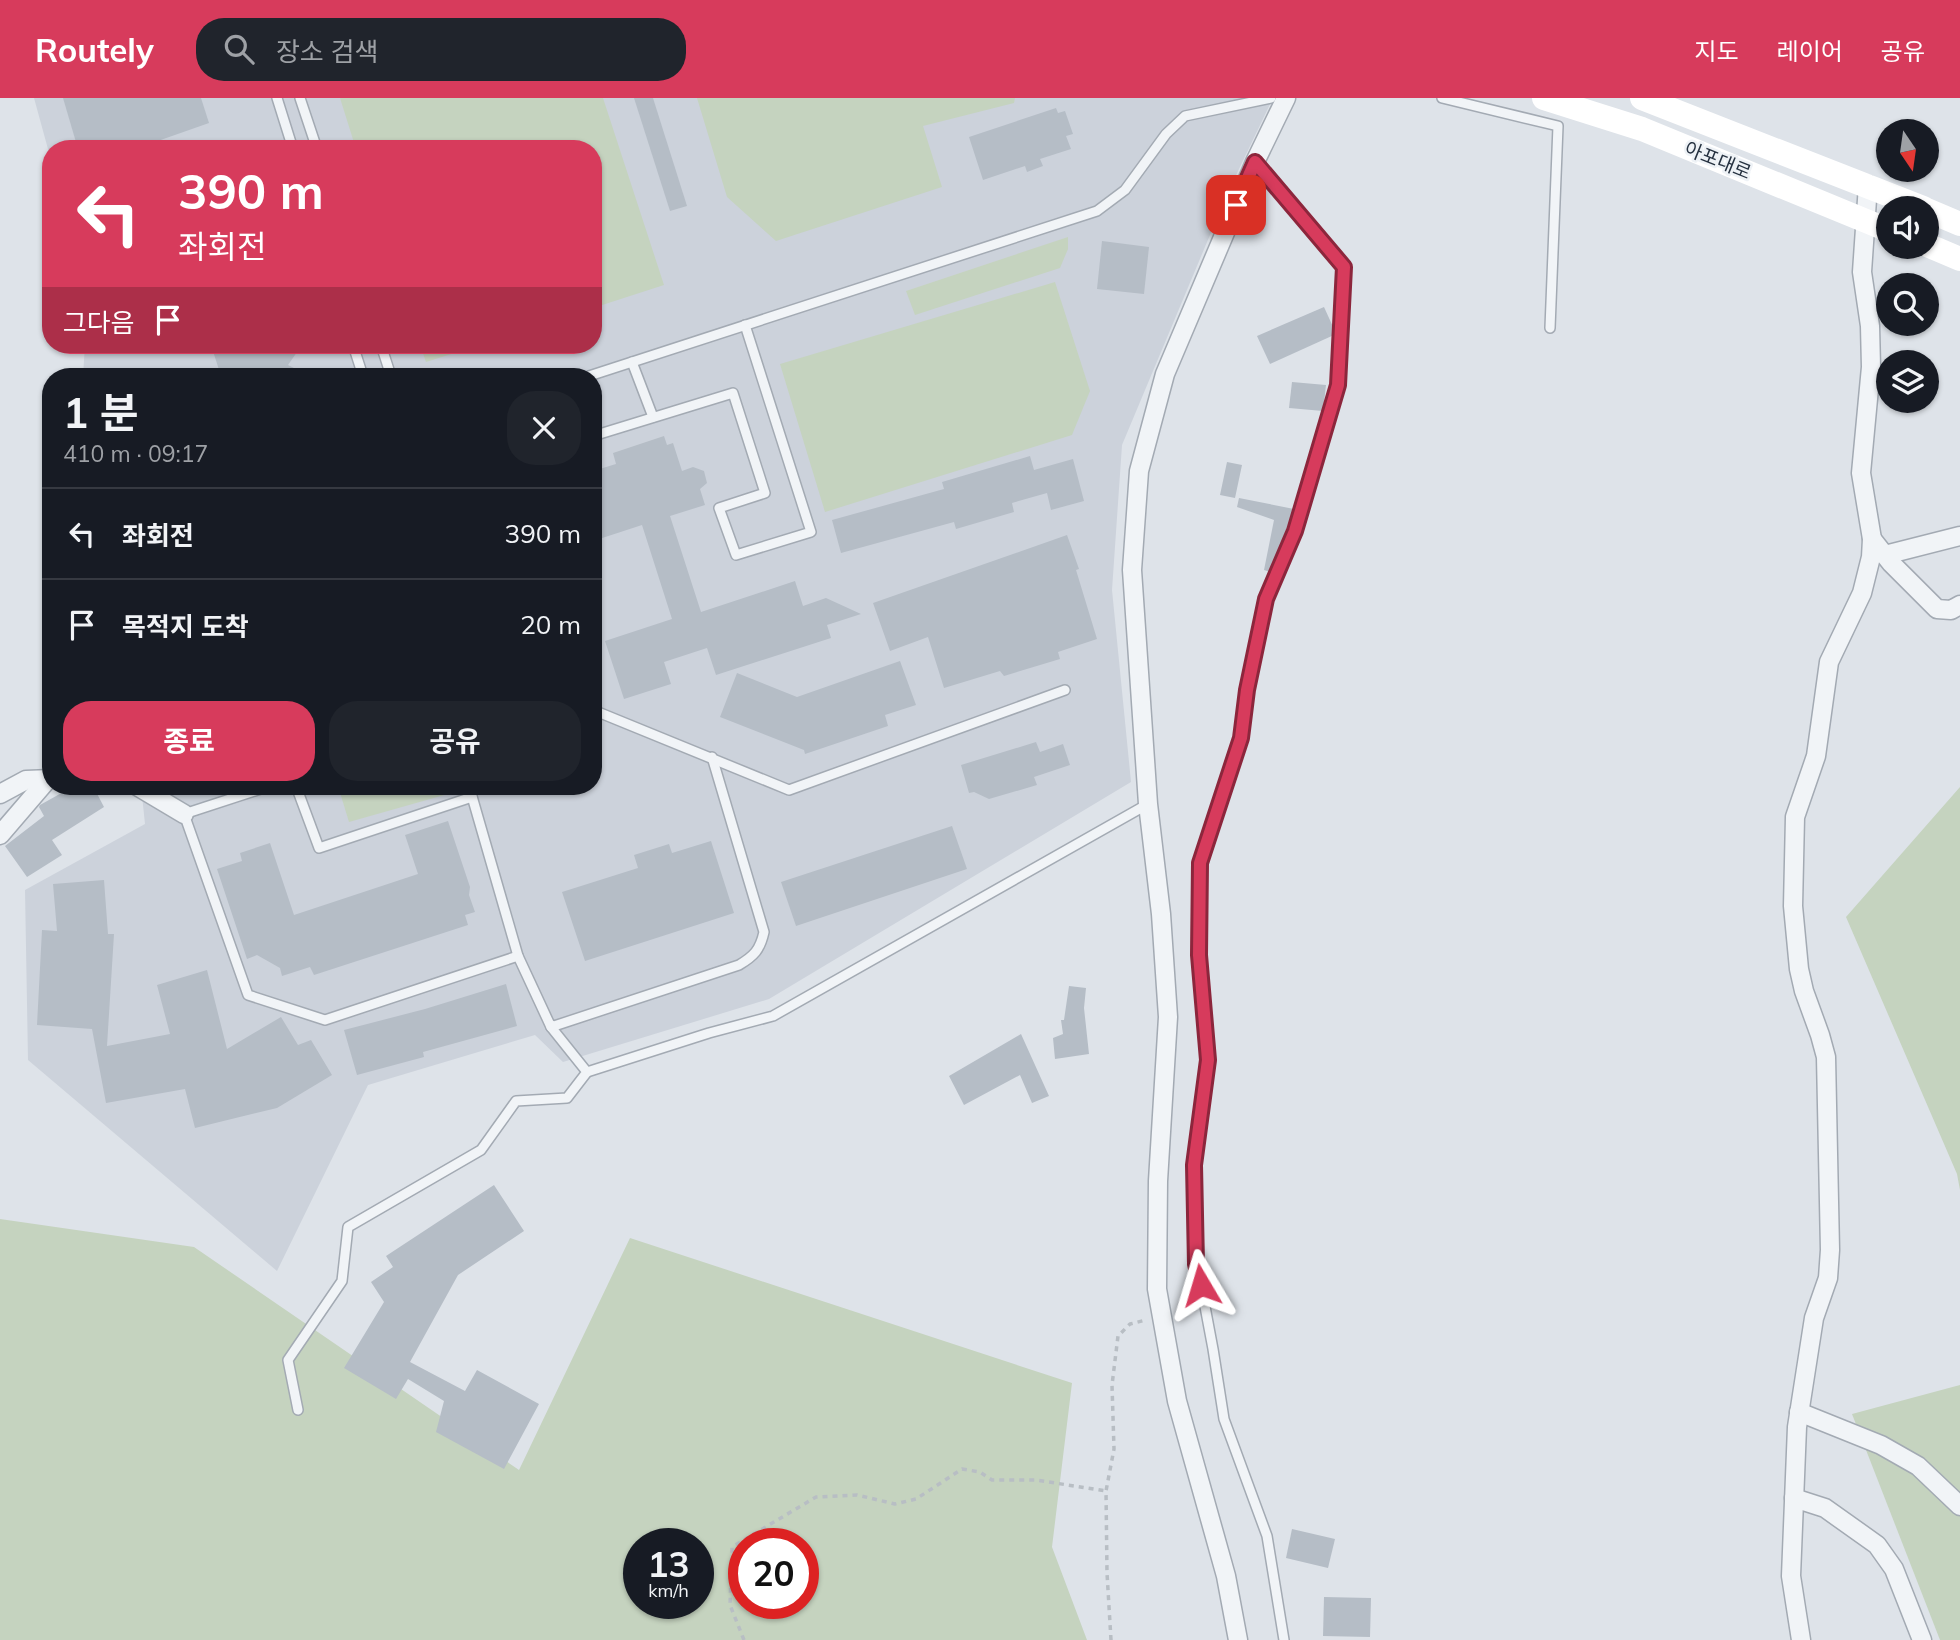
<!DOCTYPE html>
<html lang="ko">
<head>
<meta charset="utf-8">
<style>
  body { margin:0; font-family:Mulish,"Noto Sans KR",sans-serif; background:#20242c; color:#f1f3f6; height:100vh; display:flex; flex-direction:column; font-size:26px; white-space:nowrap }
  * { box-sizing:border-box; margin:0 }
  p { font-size:23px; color:#9ea1a6 }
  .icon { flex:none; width:38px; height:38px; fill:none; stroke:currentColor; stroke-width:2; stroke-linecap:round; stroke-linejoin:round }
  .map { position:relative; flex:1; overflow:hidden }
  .sheet { position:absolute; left:42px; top:270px; width:560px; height:427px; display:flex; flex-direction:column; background:#171b24; border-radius:28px; box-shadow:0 2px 5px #0004 }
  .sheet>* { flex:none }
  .guide { position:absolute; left:42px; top:42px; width:560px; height:214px; border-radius:28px; box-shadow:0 2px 5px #0004; background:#d73b5c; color:#fff; overflow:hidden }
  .needle { width:46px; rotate:167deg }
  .controls { position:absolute; left:1876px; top:21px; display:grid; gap:14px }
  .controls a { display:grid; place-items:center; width:63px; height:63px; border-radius:50%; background:#171b24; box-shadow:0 2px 5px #0004; font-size:35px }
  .speed { position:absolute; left:623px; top:1430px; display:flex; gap:14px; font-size:35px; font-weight:700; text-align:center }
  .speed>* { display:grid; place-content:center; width:91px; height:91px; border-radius:50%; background:#171b24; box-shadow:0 2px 5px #0004; line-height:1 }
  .speed small { font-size:18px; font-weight:400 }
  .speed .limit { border:10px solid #d22; background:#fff; color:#111 }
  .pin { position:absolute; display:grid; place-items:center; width:60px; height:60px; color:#fff; margin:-30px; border-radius:14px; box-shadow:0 4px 10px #0006 }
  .me { position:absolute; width:77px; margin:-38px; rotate:353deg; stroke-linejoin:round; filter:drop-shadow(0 0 5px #0008) }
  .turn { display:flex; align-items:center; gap:24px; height:147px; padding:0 21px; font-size:32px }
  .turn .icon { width:91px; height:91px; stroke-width:2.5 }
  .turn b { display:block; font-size:49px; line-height:60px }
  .then { display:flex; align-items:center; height:66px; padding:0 21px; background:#0003; gap:14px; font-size:26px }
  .round { display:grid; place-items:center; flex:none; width:74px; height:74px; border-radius:28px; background:#20242c }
  .summary { display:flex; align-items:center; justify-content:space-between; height:119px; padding:0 21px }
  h1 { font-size:42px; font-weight:700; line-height:52px }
  .primary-button { display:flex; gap:14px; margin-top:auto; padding:14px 21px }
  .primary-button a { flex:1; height:80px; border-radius:28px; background:#d73b5c; color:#fff; font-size:28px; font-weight:700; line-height:80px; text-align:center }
  .primary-button a+a { background:#20242c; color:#f1f3f6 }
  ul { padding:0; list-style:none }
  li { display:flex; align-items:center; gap:21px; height:91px; padding:0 21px; border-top:2px solid #363941 }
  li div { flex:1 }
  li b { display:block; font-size:26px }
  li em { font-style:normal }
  header { display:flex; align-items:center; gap:42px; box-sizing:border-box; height:98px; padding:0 35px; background:#d73b5c; color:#fff }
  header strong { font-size:33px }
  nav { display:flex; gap:38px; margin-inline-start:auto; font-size:24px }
  .search { width:490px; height:63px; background:#20242c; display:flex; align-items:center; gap:18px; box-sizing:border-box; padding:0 24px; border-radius:28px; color:#9ea1a6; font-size:26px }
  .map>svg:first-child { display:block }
  .built { fill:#ccd2db }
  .green { fill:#c5d3bf; fill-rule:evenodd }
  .building { fill:#b5bdc6 }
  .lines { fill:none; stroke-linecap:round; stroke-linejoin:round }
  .service-casing { stroke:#a3aab3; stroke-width:12 }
  .minor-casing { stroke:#a3aab3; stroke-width:21 }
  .path { stroke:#b8bec4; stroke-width:3.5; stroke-dasharray:5 5; stroke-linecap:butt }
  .service { stroke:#f1f4f7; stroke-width:9 }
  .minor { stroke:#f1f4f7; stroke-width:18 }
  .secondary { stroke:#fff; stroke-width:24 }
  .route-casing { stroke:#8c263c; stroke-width:18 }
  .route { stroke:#d73b5c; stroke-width:12 }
  .labels { text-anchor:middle; stroke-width:5; stroke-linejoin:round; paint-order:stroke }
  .street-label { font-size:19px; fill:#263241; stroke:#eef2f6 }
</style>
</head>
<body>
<header>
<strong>Routely</strong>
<div class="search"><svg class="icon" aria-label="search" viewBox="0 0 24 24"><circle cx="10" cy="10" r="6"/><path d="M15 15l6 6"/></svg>장소 검색</div>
<nav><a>지도</a><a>레이어</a><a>공유</a></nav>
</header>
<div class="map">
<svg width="1960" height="1542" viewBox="0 0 1960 1542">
  <rect width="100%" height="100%" fill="#dee3e9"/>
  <polygon class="built" points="34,0 1273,0 1228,94 1122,347 1112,492 1131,684 769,901 563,964 535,937 368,987 277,1173 28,962 25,792 145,726 141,688 593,688 593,278 83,278 85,247 593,247 593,51 51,51 51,62"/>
  <g class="green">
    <polygon points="340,0 603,0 664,187 593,210 593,51 356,51"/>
    <polygon points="697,0 1015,0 1014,5 923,28 942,89 776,143 727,99"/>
    <polygon points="1068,139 1068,151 1060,170 915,217 906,193"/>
    <polygon points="1055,184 1090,293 1072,337 825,414 780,266"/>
    <polygon points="420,247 480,247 426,264"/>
    <polygon points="338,688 461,688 462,692 349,724"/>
    <polygon points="1960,689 1960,1092 1957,1076 1846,819"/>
    <path d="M0 1121 194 1149 519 1372 630 1140 1072 1285 1052 1449 1087 1542H0ZM639 1446H698V1505H639ZM744 1446H803V1505H744Z"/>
    <polygon points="1960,1287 1960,1542 1940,1542 1852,1316"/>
  </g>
  <g class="building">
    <polygon points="63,0 201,0 209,25 135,51 78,51"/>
    <polygon points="634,0 653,0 687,108 670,113"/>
    <polygon points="1056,10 1058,15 1065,13 1073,36 1066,38 1071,51 1040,61 1043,68 1027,74 1025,68 983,82 969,39"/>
    <polygon points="1102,143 1149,149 1144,196 1097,191"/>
    <polygon points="1324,209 1334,231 1334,237 1270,266 1257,238"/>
    <polygon points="211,247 302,247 288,267 310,278 221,278"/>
    <polygon points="1292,284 1326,287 1323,313 1289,310"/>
    <polygon points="664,338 667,347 673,345 682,373 693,369 704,373 707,385 700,391 705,407 670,418 701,514 795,483 803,508 826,500 861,516 827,527 831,540 716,577 707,550 664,564 671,586 624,601 605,543 672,521 642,427 593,443 593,373 616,366 613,355"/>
    <polygon points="1030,358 1034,372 1073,361 1084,403 1051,412 1047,395 1012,405 1014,414 956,431 954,424 841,455 832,422 944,391 942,384"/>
    <polygon points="1227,364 1242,367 1235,400 1220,397"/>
    <polygon points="1239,400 1294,411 1270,474 1264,472 1274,422 1237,409"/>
    <polygon points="1067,437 1079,471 1076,472 1097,541 1058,554 1060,561 1004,578 1000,573 944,590 928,539 890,553 873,505"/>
    <polygon points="900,563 916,607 885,617 888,628 805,656 804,652 720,619 737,575 797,599"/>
    <polygon points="1036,644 1040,654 1063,646 1070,667 1034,679 1037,687 989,701 974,694 969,695 961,667"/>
    <polygon points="74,688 93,688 104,709 52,742 62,757 27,779 5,748 44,718 39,709 40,707"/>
    <polygon points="448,723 470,789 469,797 475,814 465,817 468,827 314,877 310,869 282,878 280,870 257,857 247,861 217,771 242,763 240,755 270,745 294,817 418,776 405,737"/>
    <polygon points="952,728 967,771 796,828 781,784"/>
    <polygon points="711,743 734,815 585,863 562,794 638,770 634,757 669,746 672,755"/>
    <polygon points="104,782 108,836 114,836 107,948 170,936 157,887 207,872 227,951 281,919 298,947 311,942 332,977 277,1010 195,1030 185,991 106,1005 92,931 37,927 42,832 57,833 53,786"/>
    <polygon points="506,886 517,928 423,954 424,959 357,977 344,932 425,911"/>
    <polygon points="1069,888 1086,890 1084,910 1089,956 1055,961 1053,940 1063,936 1061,922 1064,922"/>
    <polygon points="1021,936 1049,998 1032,1005 1020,977 964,1007 949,978"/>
    <polygon points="494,1087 524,1133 458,1177 410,1264 465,1293 477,1272 539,1306 504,1371 436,1334 444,1303 408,1281 396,1301 344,1270 384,1204 371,1184 393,1169 386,1158"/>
    <polygon points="1292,1431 1335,1441 1328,1470 1286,1460"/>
    <polygon points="1324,1499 1371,1500 1370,1539 1323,1538"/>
  </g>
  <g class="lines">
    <defs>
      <g id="service">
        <polyline points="277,0 293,51"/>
        <polyline points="300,0 317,51"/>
        <polyline points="1442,0 1558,28 1550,230"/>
        <polyline points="1255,64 1344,169 1338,287 1295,433 1266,501 1247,592 1241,640 1200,765 1199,857 1208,962 1194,1067 1197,1166 1213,1251 1224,1321 1267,1438 1284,1542"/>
        <polyline points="353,247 363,278"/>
        <polyline points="381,247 391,278"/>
        <polyline points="632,264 653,319"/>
        <polyline points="589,278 1097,113 1125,92 1166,36 1185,18 1271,0"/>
        <polyline points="593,338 733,295 765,395 719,410 736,457 811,434 745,227"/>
        <polyline points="593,612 789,692 1065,592"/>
        <polyline points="270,688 184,716 248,897 325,922 518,858"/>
        <polyline points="296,688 319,750 472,699"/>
        <path d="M469 688 518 858 551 929 739 867C754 858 760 852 764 834L712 659"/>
        <polyline points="587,974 709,935 773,918 1148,706"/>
        <polyline points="298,1312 288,1262 342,1183 348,1129 481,1052 516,1003 567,1000 587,974 551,929"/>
      </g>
      <g id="minor">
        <polyline points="1872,441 1891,465 1937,511 1951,512 1960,507"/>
        <polyline points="1885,457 1960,438"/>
        <polyline points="137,688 184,716"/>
        <polyline points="0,696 26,682 51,681"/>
        <polyline points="0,737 48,681"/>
        <polyline points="1799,1314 1881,1347 1918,1368 1960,1408"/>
        <polyline points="1794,1400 1825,1410 1877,1447 1894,1471 1922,1542"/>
        <polyline points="1238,1542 1226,1478 1177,1303 1157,1191 1158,1083 1168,919 1161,816 1148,706 1132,472 1139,373 1165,276 1255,64 1286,0"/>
        <polyline points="1801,1542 1791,1478 1797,1329 1814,1220 1828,1180 1830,1152 1826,959 1820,937 1804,893 1799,871 1793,808 1795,719 1816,658 1829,564 1862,495 1871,459 1872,441 1861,375 1871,269 1870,228 1862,174 1868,87"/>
      </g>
    </defs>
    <use href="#service" class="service-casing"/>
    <use href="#minor" class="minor-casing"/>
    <g class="path">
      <polyline points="744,1542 730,1507 732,1449 816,1399 857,1397 895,1406 916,1401 962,1371 980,1374 992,1382 1036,1382 1106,1393"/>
      <polyline points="1111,1542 1107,1475 1106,1393 1114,1351 1112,1287 1118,1238 1130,1226 1146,1222"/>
    </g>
    <use href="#service" class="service"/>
    <use href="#minor" class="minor"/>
    <g class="secondary">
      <polyline points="1544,0 1642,31 1888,132"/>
      <polyline points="1642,0 1923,110"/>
      <polyline points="1927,112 1960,126"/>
      <polyline points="1927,147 1960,161"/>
    </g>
  </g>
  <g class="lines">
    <defs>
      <polyline id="route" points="1201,1187 1196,1166 1194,1067 1208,962 1199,857 1200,765 1241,640 1247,592 1266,501 1295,433 1338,287 1344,169 1255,64 1236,107"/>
    </defs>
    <use href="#route" class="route-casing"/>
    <use href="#route" class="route"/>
  </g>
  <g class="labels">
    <g class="street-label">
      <text transform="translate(1718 62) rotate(22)" y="7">아포대로</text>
    </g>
  </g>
</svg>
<div class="controls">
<a><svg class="needle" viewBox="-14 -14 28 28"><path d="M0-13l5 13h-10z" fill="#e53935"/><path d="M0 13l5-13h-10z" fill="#9ea1a6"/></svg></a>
<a><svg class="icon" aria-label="sound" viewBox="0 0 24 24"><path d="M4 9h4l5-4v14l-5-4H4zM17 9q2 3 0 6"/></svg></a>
<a><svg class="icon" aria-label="search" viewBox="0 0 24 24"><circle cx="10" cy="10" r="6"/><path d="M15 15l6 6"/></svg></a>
<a><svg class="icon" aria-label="layers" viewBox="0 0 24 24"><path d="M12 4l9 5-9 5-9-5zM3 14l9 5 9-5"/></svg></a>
</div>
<div class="speed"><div>13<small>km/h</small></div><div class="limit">20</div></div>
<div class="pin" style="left:1236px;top:107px;background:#d93025"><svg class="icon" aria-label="arrive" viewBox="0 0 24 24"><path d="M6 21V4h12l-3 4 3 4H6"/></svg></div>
<svg class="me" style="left:1201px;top:1187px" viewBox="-20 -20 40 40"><path d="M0-17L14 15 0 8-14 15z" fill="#d73b5c" stroke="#fff" stroke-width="4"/></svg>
<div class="guide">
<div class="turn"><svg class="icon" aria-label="left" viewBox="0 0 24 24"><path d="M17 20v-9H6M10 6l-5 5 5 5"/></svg><div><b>390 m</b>좌회전</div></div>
<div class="then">그다음<svg class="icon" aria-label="arrive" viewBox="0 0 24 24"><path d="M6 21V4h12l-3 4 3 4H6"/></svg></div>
</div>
<section class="sheet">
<div class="summary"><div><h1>1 분</h1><p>410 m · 09:17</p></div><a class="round"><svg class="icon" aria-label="close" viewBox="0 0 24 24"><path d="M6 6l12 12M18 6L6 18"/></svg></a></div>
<ul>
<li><svg class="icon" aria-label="left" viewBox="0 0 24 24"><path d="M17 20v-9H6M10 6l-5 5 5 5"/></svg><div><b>좌회전</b></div><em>390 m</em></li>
<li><svg class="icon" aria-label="arrive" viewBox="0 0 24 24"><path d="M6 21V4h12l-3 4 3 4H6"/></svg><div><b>목적지 도착</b></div><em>20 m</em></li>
</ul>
<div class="primary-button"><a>종료</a><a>공유</a></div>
</section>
</div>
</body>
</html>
